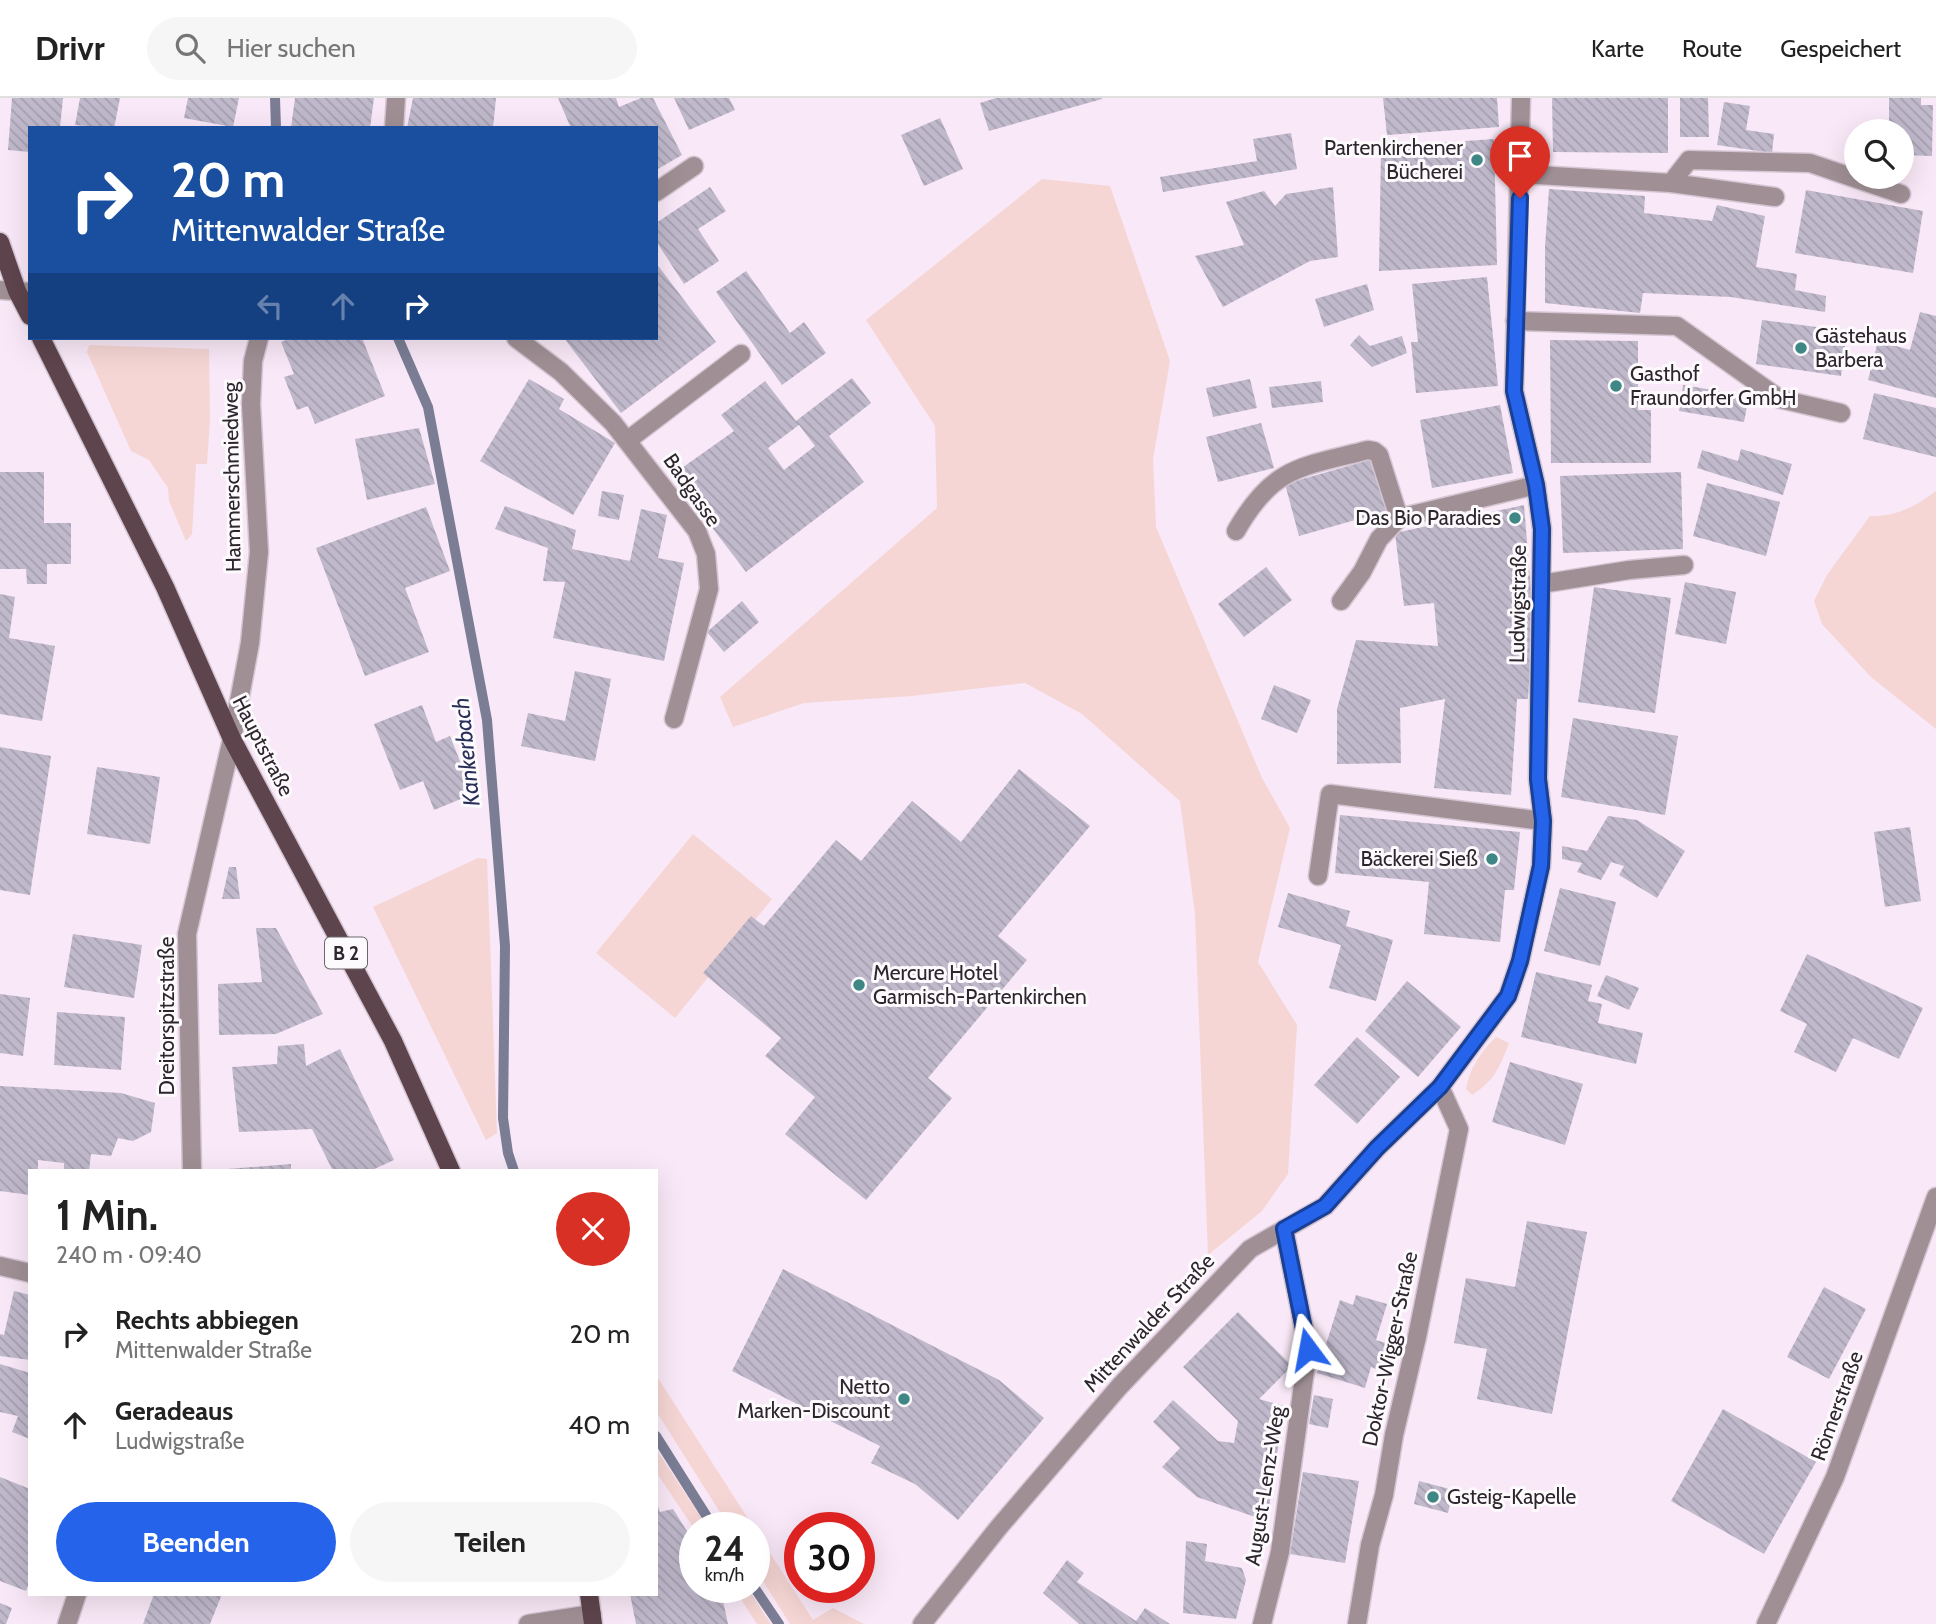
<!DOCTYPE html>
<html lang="de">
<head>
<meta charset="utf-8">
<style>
  body { margin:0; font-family:Cabin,sans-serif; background:#f6f6f6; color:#222; height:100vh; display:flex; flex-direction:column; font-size:26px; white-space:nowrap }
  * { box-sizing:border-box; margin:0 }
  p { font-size:23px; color:#767676 }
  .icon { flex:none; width:38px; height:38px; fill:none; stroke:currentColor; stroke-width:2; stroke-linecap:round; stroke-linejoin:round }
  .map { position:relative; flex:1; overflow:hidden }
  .panel { position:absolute; left:28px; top:1071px; width:630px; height:427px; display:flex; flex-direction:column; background:#fff; border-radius:0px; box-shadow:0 7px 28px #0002 }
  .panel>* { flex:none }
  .guide { position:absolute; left:28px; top:28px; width:630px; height:214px; border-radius:0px; box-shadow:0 7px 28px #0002; background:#1a4fa0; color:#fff; overflow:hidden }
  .controls { position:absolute; left:1844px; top:21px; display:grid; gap:14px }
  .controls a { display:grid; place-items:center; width:70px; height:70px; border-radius:50%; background:#fff; box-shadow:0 7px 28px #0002; font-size:35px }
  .speed { position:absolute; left:679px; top:1414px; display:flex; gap:14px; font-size:35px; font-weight:700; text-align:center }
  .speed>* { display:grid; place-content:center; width:91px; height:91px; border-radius:50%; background:#fff; box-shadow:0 7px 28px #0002; line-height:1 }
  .speed small { font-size:18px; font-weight:400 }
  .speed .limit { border:10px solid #d22; background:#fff; color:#111 }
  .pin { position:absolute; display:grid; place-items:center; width:60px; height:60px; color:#fff; margin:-72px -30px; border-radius:50% 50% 50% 0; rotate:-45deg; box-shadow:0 0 7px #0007 }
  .pin .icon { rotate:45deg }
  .me { position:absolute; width:77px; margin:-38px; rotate:347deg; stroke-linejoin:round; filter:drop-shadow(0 0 5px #0008) }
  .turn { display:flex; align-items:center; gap:24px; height:147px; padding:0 28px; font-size:32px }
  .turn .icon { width:91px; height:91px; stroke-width:2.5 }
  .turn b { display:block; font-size:49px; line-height:60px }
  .lanes { display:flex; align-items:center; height:66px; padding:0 28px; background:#0003; justify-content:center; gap:35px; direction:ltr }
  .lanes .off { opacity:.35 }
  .round { display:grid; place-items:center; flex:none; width:74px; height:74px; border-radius:37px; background:#f6f6f6 }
  .overview { display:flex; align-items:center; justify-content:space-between; height:119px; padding:0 28px }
  h1 { font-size:42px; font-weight:700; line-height:52px }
  .button { display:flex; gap:14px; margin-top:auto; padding:14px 28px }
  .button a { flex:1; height:80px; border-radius:42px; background:#2563eb; color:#fff; font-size:28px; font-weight:700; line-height:80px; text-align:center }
  .button a+a { background:#f6f6f6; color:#222 }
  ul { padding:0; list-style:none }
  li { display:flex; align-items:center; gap:21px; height:91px; padding:0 28px }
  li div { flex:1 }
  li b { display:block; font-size:26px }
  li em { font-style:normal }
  header { display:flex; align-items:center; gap:42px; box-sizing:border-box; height:98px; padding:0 35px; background:#fff; border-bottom:2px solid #e0e0e0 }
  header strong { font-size:33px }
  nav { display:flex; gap:38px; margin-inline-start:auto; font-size:24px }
  .search { width:490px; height:63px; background:#f6f6f6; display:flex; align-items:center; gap:18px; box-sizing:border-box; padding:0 24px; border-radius:38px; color:#767676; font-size:26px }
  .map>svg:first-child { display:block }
  .grass { fill:#f5d6d4 }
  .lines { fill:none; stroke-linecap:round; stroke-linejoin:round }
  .stream { stroke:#7a7d94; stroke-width:10 }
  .building { fill:url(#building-back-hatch); fill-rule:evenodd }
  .minor-casing { stroke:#d4c5d2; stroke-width:21 }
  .major-casing { stroke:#d4c5d2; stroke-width:21 }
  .minor { stroke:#a09095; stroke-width:18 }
  .major { stroke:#5e444d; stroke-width:18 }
  .route-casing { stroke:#184099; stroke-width:18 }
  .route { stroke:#2563eb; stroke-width:12 }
  .poi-dot { fill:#3f8785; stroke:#fdfafd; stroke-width:2.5 }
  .labels { text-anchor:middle; stroke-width:6; stroke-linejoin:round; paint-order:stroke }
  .shield { fill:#fdfafd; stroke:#6b666b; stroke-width:2 }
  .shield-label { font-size:19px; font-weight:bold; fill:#2d262c }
  .poi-label { font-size:21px; fill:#2d262c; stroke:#fdfafd; text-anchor:end }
  .street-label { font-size:21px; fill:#2d262c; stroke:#fdfafd }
  .water-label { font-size:23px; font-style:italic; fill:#282e58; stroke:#fdfafd }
</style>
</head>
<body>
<header>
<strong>Drivr</strong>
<div class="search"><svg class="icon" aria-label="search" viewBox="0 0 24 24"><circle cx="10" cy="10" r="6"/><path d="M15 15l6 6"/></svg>Hier suchen</div>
<nav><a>Karte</a><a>Route</a><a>Gespeichert</a></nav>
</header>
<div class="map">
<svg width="1936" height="1526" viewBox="0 0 1936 1526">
  <defs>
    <pattern id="building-back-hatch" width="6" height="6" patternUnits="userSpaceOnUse" patternTransform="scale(1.75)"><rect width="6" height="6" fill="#c0b9cc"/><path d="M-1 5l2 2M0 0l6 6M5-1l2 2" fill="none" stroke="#a59faf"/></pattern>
  </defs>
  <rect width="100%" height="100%" fill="#f9e8f7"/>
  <g class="grass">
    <polygon points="1042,81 1110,88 1170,263 1153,361 1156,429 1262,680 1290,730 1258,864 1297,927 1288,1076 1262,1113 1208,1157 1195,816 1180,703 1082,616 1025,585 912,598 804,605 733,629 720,599 937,410 935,328 866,222"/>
    <polygon points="89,247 209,251 210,321 207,366 196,366 192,436 186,443 169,403 168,390 149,362 131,353 87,254"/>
    <path d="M1936 393V631L1871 579 1822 526 1814 503 1827 477 1870 418C1895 419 1917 408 1936 393Z"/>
    <polygon points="693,736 772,801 675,920 596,855"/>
    <polygon points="478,760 487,761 497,1035 486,1042 373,809"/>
    <path d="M1496 939 1509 945C1500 969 1494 983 1472 997L1466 991C1469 971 1482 952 1496 939Z"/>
    <polygon points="656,1277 754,1430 730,1430 656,1313"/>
    <polygon points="656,1351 708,1430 695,1430 695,1432 656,1374"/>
    <polygon points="754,1430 813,1522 833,1510 864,1526 790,1526 754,1469"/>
    <polygon points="733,1489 747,1489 771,1526 757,1526"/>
  </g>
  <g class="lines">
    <g class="stream">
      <polyline points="275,0 276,30"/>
      <polyline points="398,240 428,309 487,622 505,848 503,1020 508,1055 514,1073"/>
      <polyline points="656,1338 714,1430"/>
      <polyline points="754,1489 779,1526"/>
    </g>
  </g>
  <g class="building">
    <polygon points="12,0 63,0 60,30 30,30 30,54 8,52"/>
    <polygon points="80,0 120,0 114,30 75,27"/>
    <polygon points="188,0 239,0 233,29 184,20"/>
    <polygon points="295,0 374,0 370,30 291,30"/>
    <polygon points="413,0 496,0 493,30 407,30"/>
    <polygon points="558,0 616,0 619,9 641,0 653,0 682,57 656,72 656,30 571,30"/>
    <polygon points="674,0 729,0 735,12 689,32"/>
    <polygon points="996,0 1102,0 1102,1 989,33 980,5"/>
    <polygon points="1383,0 1497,0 1499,29 1387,37"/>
    <polygon points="1552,0 1668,0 1668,55 1553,54"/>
    <polygon points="1680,0 1708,0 1709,39 1680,39"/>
    <polygon points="1889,0 1921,0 1921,7 1933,7 1932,58 1902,57 1902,33 1889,33"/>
    <polygon points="1724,4 1750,8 1746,32 1774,36 1772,55 1717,47"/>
    <polygon points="940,20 963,71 924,88 901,37"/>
    <polygon points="1291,35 1297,71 1163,94 1160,79 1257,63 1253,41"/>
    <polygon points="1494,41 1497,167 1379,173 1381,49"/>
    <polygon points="710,89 726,113 698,131 719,163 684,186 656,143 656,125"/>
    <polygon points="1333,89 1338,159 1310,163 1223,209 1195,158 1244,147 1226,104 1264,93 1275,108 1286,96"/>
    <polygon points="1549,91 1645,98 1644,115 1712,123 1717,107 1765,118 1756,169 1797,176 1795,192 1826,198 1825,214 1731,199 1643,195 1640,215 1545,205 1545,149"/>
    <polygon points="1806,92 1923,113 1913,175 1795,155"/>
    <polygon points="656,165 716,244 621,315 564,240 656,240"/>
    <polygon points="746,173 790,235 804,224 826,255 782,287 716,194"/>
    <polygon points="1487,179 1498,288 1416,295 1411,244 1418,244 1412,186"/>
    <polygon points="1367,186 1374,212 1324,229 1315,201"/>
    <polygon points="1920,214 1936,218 1936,300 1868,282 1878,243 1910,252"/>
    <polygon points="1762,222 1847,233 1841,278 1756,266"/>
    <polygon points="1359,237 1370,248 1402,238 1407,255 1372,269 1350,247"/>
    <polygon points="291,240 362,240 385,298 315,326 308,308 297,312 284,279 294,276 281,244"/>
    <polygon points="1550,242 1638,243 1638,312 1651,312 1651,365 1551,365"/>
    <path d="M852 280 871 305 829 338 864 384 746 474 672 377 734 333 721 317 765 283 796 323ZM799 327 815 348 784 372 768 350Z"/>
    <polygon points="529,281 564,301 559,311 615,345 573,417 480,363"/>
    <polygon points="1250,281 1257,310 1213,319 1206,290"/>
    <polygon points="1321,283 1323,304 1272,310 1269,289"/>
    <polygon points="1683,287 1749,298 1744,324 1679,313"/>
    <polygon points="1874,295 1936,310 1936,359 1863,341"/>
    <polygon points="1500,307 1513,375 1432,390 1420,322"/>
    <polygon points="1261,325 1274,370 1218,384 1206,339"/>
    <polygon points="419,330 435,386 367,402 355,341"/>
    <polygon points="1741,351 1792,366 1783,397 1697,370 1702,352 1738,363"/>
    <polygon points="1373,361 1387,413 1299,438 1285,386"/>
    <polygon points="0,374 44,374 44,425 71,425 71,466 47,466 47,486 27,486 26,471 0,471"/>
    <polygon points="1681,374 1683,451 1563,455 1560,378"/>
    <polygon points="1707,385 1780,404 1766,458 1693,438"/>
    <polygon points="602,393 624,397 619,422 598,418"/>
    <polygon points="1524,407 1531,493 1531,553 1528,601 1517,601 1511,697 1434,690 1445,601 1400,610 1401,665 1337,666 1337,611 1356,542 1438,548 1434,505 1404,508 1395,435"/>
    <polygon points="505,408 576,432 572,451 630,463 641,411 667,417 658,460 684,465 664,563 553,540 565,484 543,483 548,450 495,431"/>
    <polygon points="426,409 450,473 405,490 429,554 365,578 316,450"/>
    <polygon points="1266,469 1292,502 1244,539 1218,506"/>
    <polygon points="1685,484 1736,494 1726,546 1675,536"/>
    <polygon points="1594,489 1671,500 1655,615 1578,604"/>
    <polygon points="0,496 15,499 9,540 55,548 42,623 0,616"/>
    <polygon points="742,503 759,524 724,554 707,534"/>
    <polygon points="575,573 611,581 595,663 521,648 528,615 565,623"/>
    <polygon points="1274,587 1311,602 1297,635 1261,621"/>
    <polygon points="422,607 436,644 450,638 473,696 434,712 423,683 400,692 374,626"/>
    <polygon points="1573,620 1678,638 1665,717 1561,699"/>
    <polygon points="0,649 51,658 30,797 0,792"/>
    <polygon points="97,669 160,679 150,746 87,736"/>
    <polygon points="1019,671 1090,728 998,838 1027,862 928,980 952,1000 866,1102 785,1036 815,999 765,958 781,940 703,875 751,818 764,828 836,742 861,763 912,703 961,744"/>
    <polygon points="1340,717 1520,734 1514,792 1505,792 1500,844 1424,836 1429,784 1335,775"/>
    <polygon points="1608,718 1637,722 1685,753 1657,800 1619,777 1624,768 1611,764 1601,782 1577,774 1582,765 1562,761 1562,748 1587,753"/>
    <polygon points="1910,729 1921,803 1885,809 1874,734"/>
    <polygon points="229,769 236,769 240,801 222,801"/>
    <polygon points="1560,790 1616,804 1600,868 1544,853"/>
    <polygon points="1288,795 1350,813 1346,828 1393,842 1376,903 1329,890 1341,847 1278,829"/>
    <polygon points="256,830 276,830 323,916 276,936 219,937 218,886 262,884"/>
    <polygon points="73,836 142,847 134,900 64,889"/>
    <polygon points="1807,856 1923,910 1899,961 1853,940 1836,974 1794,954 1807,926 1780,913"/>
    <polygon points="1536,874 1592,887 1588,903 1602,906 1598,925 1643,935 1636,966 1521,939"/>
    <polygon points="1606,877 1639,890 1629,912 1597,898"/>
    <polygon points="1407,883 1461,929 1418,979 1365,933"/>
    <polygon points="0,896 30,900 23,958 0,955"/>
    <polygon points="57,914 125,919 121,972 54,967"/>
    <polygon points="1357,939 1400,979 1357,1026 1314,987"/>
    <polygon points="304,946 306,968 340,951 394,1062 370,1073 333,1073 312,1031 239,1034 232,969 277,966 278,948"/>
    <polygon points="1510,964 1583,986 1565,1047 1492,1024"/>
    <polygon points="0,988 121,995 155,1005 151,1034 133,1043 118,1040 111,1058 91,1056 89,1073 64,1073 64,1065 38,1062 38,1073 30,1073 30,1097 0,1093"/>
    <polygon points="291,1066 291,1073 227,1073 227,1071"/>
    <polygon points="1527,1123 1587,1134 1552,1316 1477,1301 1487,1251 1454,1245 1466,1180 1515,1189"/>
    <polygon points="783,1171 999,1282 1044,1320 958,1422 915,1386 871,1365 880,1348 732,1273"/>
    <polygon points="1824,1189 1866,1211 1829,1281 1787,1259"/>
    <polygon points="14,1193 30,1197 30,1262 0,1258 0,1236 4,1237"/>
    <polygon points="1356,1197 1387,1206 1376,1242 1389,1246 1381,1273 1371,1269 1365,1290 1317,1275 1340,1202 1353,1207"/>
    <polygon points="1238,1214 1292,1268 1259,1301 1284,1308 1267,1423 1197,1399 1162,1369 1180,1350 1153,1324 1173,1302 1218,1343 1234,1345 1238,1323 1183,1269"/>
    <polygon points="0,1266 30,1275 30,1341 12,1334 18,1318 0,1314"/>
    <polygon points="1314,1297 1333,1301 1328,1330 1309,1326"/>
    <polygon points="1723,1311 1816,1364 1764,1456 1671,1403"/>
    <polygon points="1303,1374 1359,1383 1345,1465 1290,1456"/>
    <polygon points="0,1379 30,1391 30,1483 26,1493 0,1483"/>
    <polygon points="1419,1383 1453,1392 1448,1415 1414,1406"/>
    <polygon points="656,1402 660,1414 673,1411 695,1446 695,1489 720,1489 728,1526 636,1526 630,1496 656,1496"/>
    <polygon points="1186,1443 1207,1446 1205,1463 1242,1470 1246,1482 1236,1521 1183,1515"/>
    <polygon points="1067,1462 1084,1475 1077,1484 1136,1523 1145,1510 1170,1526 1079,1526 1043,1495"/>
    <polygon points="154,1496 222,1496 210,1526 143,1526"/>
    <polygon points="0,1505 12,1510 6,1526 0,1526"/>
  </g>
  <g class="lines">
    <defs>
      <g id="minor">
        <polyline points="394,30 396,0"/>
        <polyline points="1521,76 1671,85 1689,62 1810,65 1901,96"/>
        <polyline points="1671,85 1775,99"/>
        <polyline points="656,94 694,68"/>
        <polyline points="0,192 30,194"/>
        <polyline points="1515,223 1677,228 1780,301 1841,315"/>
        <polyline points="516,240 561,274 613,325 697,433 706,456 709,491 674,621"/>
        <polyline points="628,342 741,256"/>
        <path d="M1236 433C1273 368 1301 369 1368 352L1374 353 1379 357 1399 420"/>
        <polyline points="1541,486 1629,472 1684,467"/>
        <polyline points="1341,503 1362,474 1379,441 1399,420 1536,387"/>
        <polyline points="1318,778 1330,696 1543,723"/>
        <polyline points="192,1073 187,836 232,641 250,545 259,454 251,306 253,263 259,240"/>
        <polyline points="0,1168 30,1175"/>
        <polyline points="67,1526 77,1496"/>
        <polyline points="528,1526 592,1516"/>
        <polyline points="922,1526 999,1429 1119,1289 1250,1151 1325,1108 1377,1050 1440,989 1508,898 1520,863 1541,768 1543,723 1538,681 1542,431 1536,387 1514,293 1521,0"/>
        <polyline points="1262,1526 1280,1454 1308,1251 1284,1131"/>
        <polyline points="1357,1526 1370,1447 1384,1397 1394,1337 1417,1239 1459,1031 1440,989"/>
        <polyline points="1766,1526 1835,1379 1936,1099"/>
      </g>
      <g id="major">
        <polyline points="0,144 17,193 30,218"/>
        <polyline points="41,240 165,489 232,641 393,943 451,1073"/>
        <polyline points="589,1496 593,1526"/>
      </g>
    </defs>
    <use href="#minor" class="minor-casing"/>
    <use href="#major" class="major-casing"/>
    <use href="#minor" class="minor"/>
    <use href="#major" class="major"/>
  </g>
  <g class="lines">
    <defs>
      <polyline id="route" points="1308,1251 1284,1131 1325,1108 1377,1050 1440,989 1508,898 1520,863 1541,768 1543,723 1538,681 1542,431 1536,387 1514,293 1520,100"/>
    </defs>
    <use href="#route" class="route-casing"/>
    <use href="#route" class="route"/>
  </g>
  <g class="poi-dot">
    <circle cx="1477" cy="62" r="7"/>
    <circle cx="1801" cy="250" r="7"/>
    <circle cx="1616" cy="288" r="7"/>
    <circle cx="1515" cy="420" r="7"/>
    <circle cx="1492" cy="761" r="7"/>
    <circle cx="859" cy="887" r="7"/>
    <circle cx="904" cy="1301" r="7"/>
    <circle cx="1433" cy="1399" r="7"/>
  </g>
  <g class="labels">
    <rect class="shield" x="325" y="839.5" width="42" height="31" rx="5"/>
    <g class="shield-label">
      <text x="346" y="862">B 2</text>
    </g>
    <g class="poi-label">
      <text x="1463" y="57">Partenkirchener<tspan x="1463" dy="24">Bücherei</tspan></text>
      <text x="1815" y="245" text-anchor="start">Gästehaus<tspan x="1815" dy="24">Barbera</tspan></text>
      <text x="1630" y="283" text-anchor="start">Gasthof<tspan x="1630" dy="24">Fraundorfer GmbH</tspan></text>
      <text x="1501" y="427">Das Bio Paradies</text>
      <text x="1478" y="768">Bäckerei Sieß</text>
      <text x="873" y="882" text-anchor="start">Mercure Hotel<tspan x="873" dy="24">Garmisch-Partenkirchen</tspan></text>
      <text x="890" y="1296">Netto<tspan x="890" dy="24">Marken-Discount</tspan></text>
      <text x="1447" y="1406" text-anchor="start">Gsteig-Kapelle</text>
    </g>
    <g class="street-label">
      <text transform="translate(232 379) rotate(-91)" y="7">Hammerschmiedweg</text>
      <text transform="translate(692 392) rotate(55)" y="7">Badgasse</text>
      <text transform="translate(1518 506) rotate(-89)" y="7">Ludwigstraße</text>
      <text transform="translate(263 648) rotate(63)" y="7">Hauptstraße</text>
      <text transform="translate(167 918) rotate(-90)" y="7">Dreitorspitzstraße</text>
      <text transform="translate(1149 1225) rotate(-47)" y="7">Mittenwalder Straße</text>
      <text transform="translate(1390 1251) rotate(-78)" y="7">Doktor-Wigger-Straße</text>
      <text transform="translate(1837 1308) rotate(-70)" y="7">Römerstraße</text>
      <text transform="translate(1265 1388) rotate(-81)" y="7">August-Lenz-Weg</text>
    </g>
    <g class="water-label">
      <text transform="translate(466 654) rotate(-96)" y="8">Kankerbach</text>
    </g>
  </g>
</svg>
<div class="controls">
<a><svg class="icon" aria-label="search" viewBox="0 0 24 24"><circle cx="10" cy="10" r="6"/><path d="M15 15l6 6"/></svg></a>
</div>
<div class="speed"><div>24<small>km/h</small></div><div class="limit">30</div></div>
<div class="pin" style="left:1520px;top:100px;background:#d93025"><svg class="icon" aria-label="arrive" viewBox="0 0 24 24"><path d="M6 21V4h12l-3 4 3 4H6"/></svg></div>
<svg class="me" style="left:1308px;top:1251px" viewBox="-20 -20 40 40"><path d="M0-17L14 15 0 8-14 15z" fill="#2563eb" stroke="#fff" stroke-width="4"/></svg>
<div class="guide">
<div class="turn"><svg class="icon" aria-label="right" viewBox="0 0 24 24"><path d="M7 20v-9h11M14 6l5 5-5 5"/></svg><div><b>20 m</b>Mittenwalder Straße</div></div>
<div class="lanes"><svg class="icon off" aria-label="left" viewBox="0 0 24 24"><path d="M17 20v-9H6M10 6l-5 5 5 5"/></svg><svg class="icon off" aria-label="ahead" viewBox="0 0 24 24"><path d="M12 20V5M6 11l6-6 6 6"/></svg><svg class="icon" aria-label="right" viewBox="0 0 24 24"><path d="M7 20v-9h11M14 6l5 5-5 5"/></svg></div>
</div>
<section class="panel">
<div class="overview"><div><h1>1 Min.</h1><p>240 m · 09:40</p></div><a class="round" style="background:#d93025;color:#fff"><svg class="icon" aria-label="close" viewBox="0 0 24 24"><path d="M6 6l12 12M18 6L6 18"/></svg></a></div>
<ul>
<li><svg class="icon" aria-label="right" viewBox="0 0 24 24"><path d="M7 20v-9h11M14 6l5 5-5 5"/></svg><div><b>Rechts abbiegen</b><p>Mittenwalder Straße</p></div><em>20 m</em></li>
<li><svg class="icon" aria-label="ahead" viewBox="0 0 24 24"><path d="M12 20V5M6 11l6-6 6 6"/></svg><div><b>Geradeaus</b><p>Ludwigstraße</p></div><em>40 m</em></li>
</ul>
<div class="button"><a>Beenden</a><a>Teilen</a></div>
</section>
</div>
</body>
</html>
